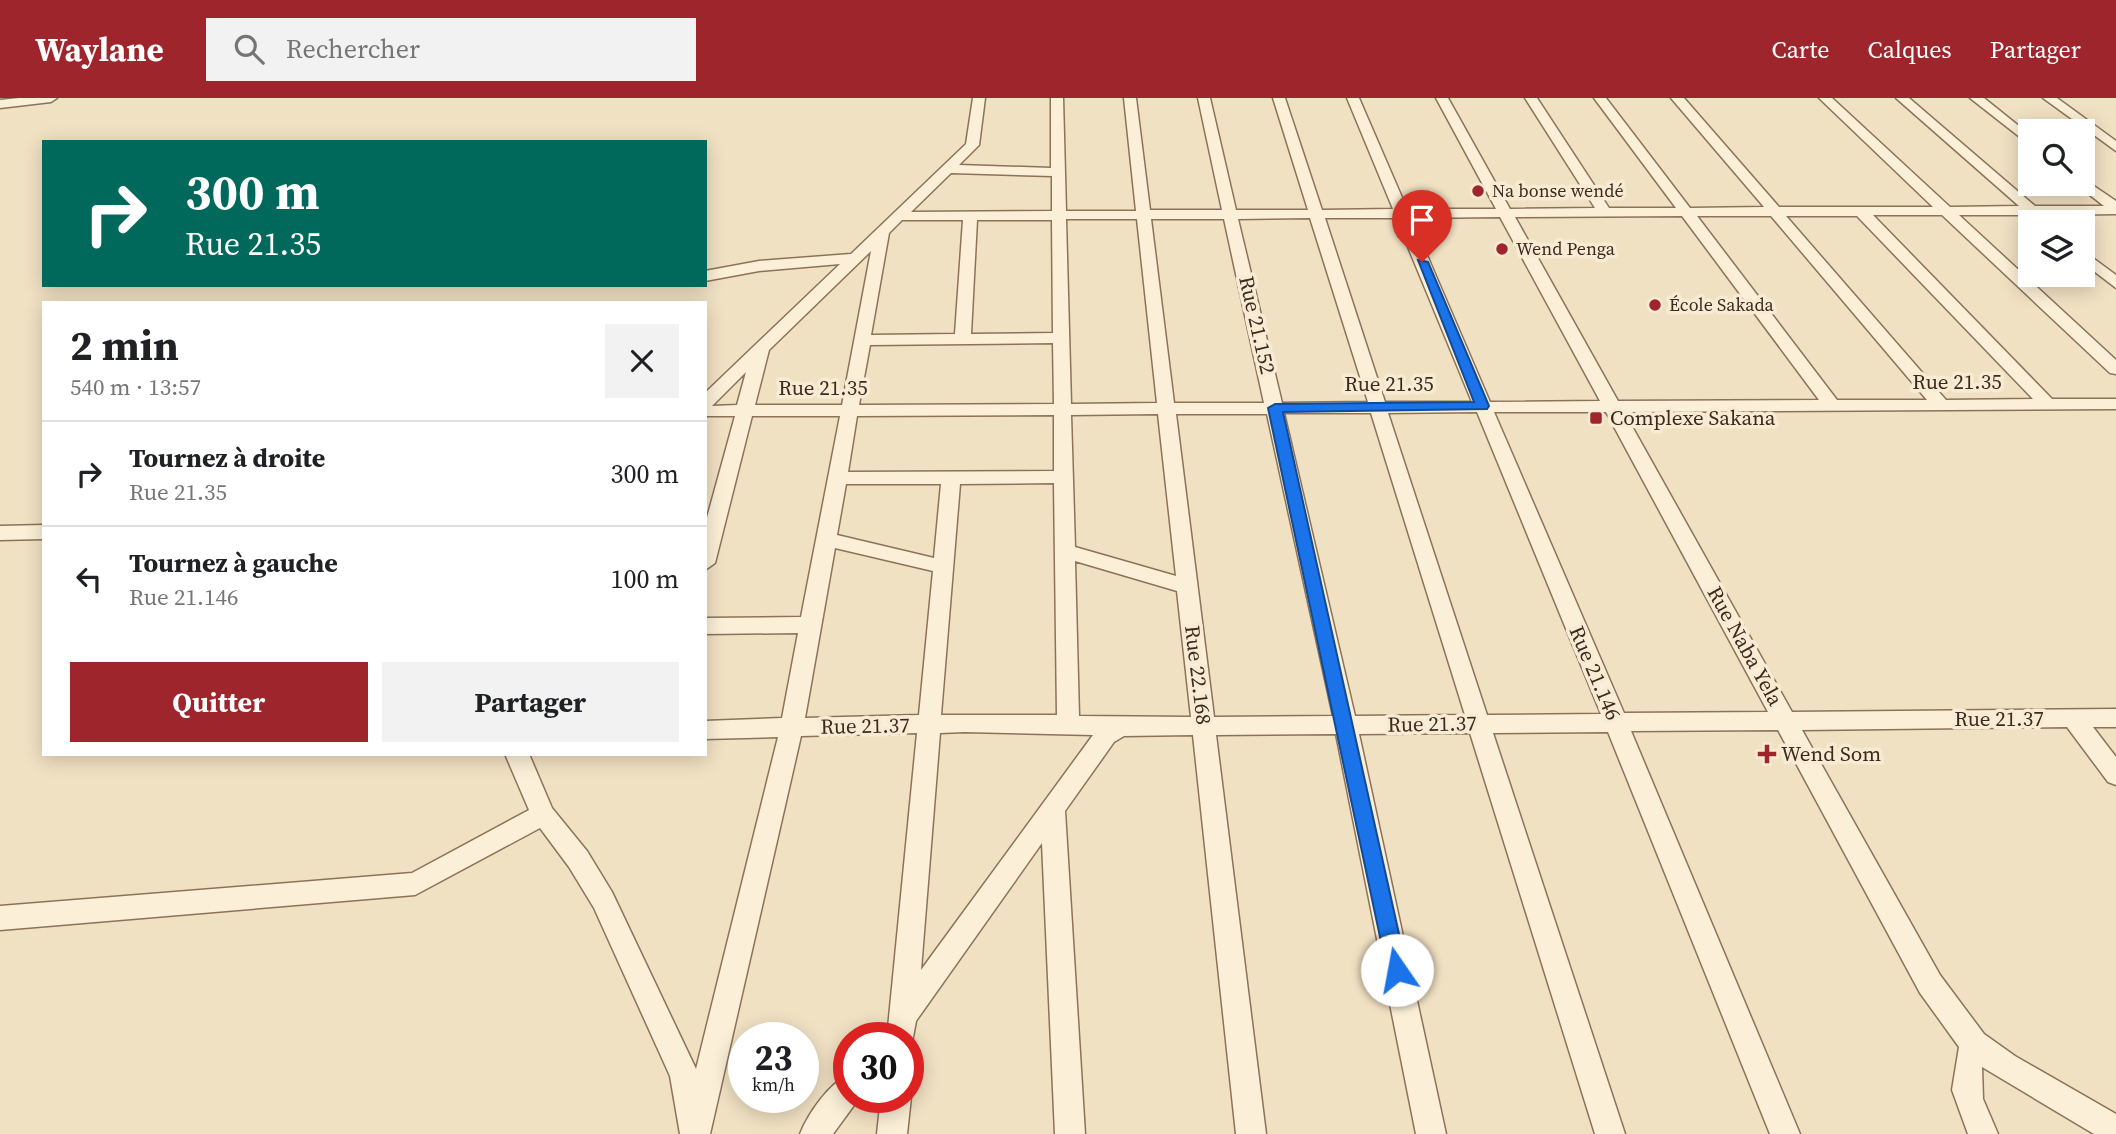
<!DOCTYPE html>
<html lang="fr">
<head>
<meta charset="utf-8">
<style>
  body { margin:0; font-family:"Source Serif 4",serif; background:#f2f2f2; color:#202124; height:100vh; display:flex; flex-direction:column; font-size:26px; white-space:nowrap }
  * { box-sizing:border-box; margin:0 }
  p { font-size:23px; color:#757577 }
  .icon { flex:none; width:38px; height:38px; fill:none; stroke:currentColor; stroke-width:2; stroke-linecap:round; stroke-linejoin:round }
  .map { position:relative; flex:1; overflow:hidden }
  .sheet { position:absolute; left:42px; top:203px; width:665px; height:455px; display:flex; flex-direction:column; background:#fff; border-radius:0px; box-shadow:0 4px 18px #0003 }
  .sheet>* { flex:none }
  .guide { position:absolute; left:42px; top:42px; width:665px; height:147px; border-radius:0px; box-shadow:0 4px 18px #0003; background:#00695c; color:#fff; overflow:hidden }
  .fabs { position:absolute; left:2018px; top:21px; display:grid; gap:14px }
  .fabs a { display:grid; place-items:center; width:77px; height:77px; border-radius:0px; background:#fff; box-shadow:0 4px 18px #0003; font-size:35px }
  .speed { position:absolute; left:728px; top:924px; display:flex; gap:14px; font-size:35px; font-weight:700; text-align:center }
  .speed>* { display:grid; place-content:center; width:91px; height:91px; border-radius:50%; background:#fff; box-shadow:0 4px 18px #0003; line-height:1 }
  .speed small { font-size:18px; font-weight:400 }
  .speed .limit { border:10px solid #d22; background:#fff; color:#111 }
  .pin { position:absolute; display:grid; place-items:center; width:60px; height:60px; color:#fff; margin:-72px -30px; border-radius:50% 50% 50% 0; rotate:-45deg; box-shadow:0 0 7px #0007 }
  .pin .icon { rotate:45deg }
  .me { position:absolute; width:77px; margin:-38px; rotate:348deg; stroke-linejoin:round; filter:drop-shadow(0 0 5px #0008) }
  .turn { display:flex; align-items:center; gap:24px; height:147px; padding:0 28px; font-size:32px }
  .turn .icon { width:91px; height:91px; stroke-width:2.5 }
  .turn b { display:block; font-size:49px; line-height:60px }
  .round { display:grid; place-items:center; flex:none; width:74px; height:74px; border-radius:0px; background:#f2f2f2 }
  .headline { display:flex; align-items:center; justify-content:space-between; height:119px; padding:0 28px }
  h1 { font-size:42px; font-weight:700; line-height:52px }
  .primary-button { display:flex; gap:14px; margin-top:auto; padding:14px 28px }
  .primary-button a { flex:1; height:80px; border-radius:0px; background:#9f252c; color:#fff; font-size:28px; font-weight:700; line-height:80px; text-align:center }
  .primary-button a+a { background:#f2f2f2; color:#202124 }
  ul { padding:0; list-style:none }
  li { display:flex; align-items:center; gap:21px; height:105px; padding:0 28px; border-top:2px solid #e0e0e0 }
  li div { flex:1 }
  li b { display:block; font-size:26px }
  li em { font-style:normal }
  header { display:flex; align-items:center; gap:42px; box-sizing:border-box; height:98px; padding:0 35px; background:#9f252c; color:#fff }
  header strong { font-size:33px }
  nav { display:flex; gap:38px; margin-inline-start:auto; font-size:24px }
  .search { width:490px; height:63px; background:#f2f2f2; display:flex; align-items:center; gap:18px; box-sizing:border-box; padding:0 24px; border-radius:0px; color:#757577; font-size:26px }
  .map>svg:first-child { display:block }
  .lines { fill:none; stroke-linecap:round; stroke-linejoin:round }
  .minor-casing { stroke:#8c7259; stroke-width:3 }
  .minor { fill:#fbefd7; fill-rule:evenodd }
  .route { fill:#1a73e8; stroke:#114b97; stroke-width:2 }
  .poi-dot { fill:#9f252c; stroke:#f8ebd3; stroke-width:2.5 }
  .labels { text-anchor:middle; stroke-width:7; stroke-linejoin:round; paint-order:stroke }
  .far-poi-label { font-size:18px; fill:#3b2b1e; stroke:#f8ebd3; text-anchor:start }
  .street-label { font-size:21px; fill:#3b2b1e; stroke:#f8ebd3 }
  .poi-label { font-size:21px; fill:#3b2b1e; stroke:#f8ebd3; text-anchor:start }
</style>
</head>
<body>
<header>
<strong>Waylane</strong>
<div class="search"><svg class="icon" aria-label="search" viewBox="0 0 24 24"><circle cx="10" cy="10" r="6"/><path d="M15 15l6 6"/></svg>Rechercher</div>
<nav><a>Carte</a><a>Calques</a><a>Partager</a></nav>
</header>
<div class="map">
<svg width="2116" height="1036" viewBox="0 0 2116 1036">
  <rect width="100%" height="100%" fill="#f1e1c3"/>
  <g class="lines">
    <defs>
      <g id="minor">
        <polygon points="19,0 57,0 51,4 0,10 0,2"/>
        <path d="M973 0H985L979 47 959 67 1051 70V0H1063L1066 113H1136L1124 0H1136L1150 112H1222L1198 0H1210L1236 112H1308L1273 0H1285L1322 112 1393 111 1347 0H1359L1407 111H1496L1436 0H1448L1510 111 1595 110 1525 0H1537L1609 110H1676L1594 0H1606L1690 110 1764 109 1671 0H1684L1779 109H1933L1819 0H1832L1950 109 2019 108 1896 0H1909L2035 108H2104L2077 87 2082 86V80L2116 103V116L2043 117 2036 120 2028 117H1959L2116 262V276L2110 275 1942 117H1873L2052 301H2116V311L1624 314 1792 614 2116 611V629H2093L2116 659V687L2108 684 2067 629 1802 632 1940 877 1984 936 2015 958 2116 1016V1036H2094L1982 969 1983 1001 1998 1036H1968L1952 992 1959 949 1920 895 1778 632 1631 633 1800 1036H1770L1608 634 1493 635 1625 1036H1595L1470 635 1359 636 1446 1036H1416L1336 636 1216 637 1266 1036H1236L1193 637 1124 638 1114 644 1065 713 1085 1036H1055L1042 745 916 923 911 950 908 951V940H887L917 635 801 638 710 1036H680L670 978 594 810 569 769 540 730 415 797 0 832V808L412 775 529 712 505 656H529L552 710 587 753 612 794 696 971 778 639 705 641V623L782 620 798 535 705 536V520L801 519 840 318H752L715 465 705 472V427L735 318H705V295L840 166 759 173 705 183V173L759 163 851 156 966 46ZM951 75 1052 78V113L911 114ZM1682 118 1819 302 1618 303 1515 119ZM1697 118H1771L1927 302H1837ZM1786 118H1857L2033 301 1946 302ZM1500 119 1600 303 1490 304 1411 120ZM1310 120 1368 304 1282 305 1238 121ZM1325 120H1396L1472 304H1385ZM1066 121H1137L1157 305 1071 306ZM1151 121H1224L1264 305H1174ZM902 122H963L955 236 871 237 889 135ZM977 122H1052L1053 235 971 236ZM871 153 842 307H755L769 252ZM1053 245 1054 306 859 307 870 247ZM746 274 737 307 712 308ZM1477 314 1601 616 1487 617 1388 315ZM1494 314H1606L1768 614 1624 615ZM1284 315H1371L1465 617 1355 618ZM1158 316 1176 478 1075 449 1071 317ZM1176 316H1267L1333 618 1214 619ZM1054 317V373L848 374 857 318ZM1054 385 1057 617H941L960 386ZM846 386H941L934 460 837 437ZM835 450 933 473 919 617 805 620ZM1075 463 1177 493 1191 619 1079 618ZM965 634 1093 637 921 872 940 635Z"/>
        <polygon points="1970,0 1984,0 2030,37 2030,47"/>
        <polygon points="2043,0 2057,0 2116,43 2116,53"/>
        <polygon points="2082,152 2116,177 2116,190 2082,164"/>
        <polygon points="44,427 44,441 0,442 0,428"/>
        <path d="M849 977V999H860L833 1036H800C808 1016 829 985 849 977Z"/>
        <polygon points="908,993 911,999 907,1036 877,1036 881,999 908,999"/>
      </g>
    </defs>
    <use href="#minor" class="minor-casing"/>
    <use href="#minor" class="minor"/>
  </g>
  <polygon class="route" points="1418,162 1428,164 1489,308 1487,311 1283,314 1407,872 1404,879 1397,882 1390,879 1387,872 1268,310 1275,306 1474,304"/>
  <g class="poi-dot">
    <circle cx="1478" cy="93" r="7"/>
    <circle cx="1502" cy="151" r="7"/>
    <circle cx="1655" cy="207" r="7"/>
    <rect x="1589" y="313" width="14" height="14" rx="3.5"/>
    <path d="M1763.5 645.5h7v7h7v7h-7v7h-7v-7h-7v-7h7z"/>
  </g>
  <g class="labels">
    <g class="far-poi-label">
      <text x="1492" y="99">Na bonse wendé</text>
      <text x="1516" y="157">Wend Penga</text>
      <text x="1669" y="213">École Sakada</text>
    </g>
    <g class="street-label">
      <text transform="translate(1257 227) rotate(77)" y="7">Rue 21.152</text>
      <text x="1957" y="291">Rue 21.35</text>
      <text x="1389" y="293">Rue 21.35</text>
      <text x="823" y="297">Rue 21.35</text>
      <text transform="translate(1745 548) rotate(61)" y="7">Rue Naba Yela</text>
      <text transform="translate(1595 575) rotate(67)" y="7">Rue 21.146</text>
      <text transform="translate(1198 577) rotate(83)" y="7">Rue 22.168</text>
      <text x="1999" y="628">Rue 21.37</text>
      <text transform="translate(1432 626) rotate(-1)" y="7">Rue 21.37</text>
      <text transform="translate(865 628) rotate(-1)" y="7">Rue 21.37</text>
    </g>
    <g class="poi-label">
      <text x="1610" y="327">Complexe Sakana</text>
      <text x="1781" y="663">Wend Som</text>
    </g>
  </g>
</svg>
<div class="fabs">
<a><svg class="icon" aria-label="search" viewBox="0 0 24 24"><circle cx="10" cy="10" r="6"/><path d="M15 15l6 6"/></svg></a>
<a><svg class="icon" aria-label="layers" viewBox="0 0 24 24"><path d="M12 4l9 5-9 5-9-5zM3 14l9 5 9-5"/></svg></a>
</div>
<div class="speed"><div>23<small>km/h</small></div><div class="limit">30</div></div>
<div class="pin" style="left:1422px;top:164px;background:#d93025"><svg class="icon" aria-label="arrive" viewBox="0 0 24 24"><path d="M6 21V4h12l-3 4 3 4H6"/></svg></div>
<svg class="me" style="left:1397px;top:872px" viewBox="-20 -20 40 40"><circle r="19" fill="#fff"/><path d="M0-13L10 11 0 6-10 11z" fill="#1a73e8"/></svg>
<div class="guide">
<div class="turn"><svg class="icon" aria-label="right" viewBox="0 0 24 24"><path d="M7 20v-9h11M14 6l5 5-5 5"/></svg><div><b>300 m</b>Rue 21.35</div></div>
</div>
<section class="sheet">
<div class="headline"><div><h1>2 min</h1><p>540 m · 13:57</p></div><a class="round"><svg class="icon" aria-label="close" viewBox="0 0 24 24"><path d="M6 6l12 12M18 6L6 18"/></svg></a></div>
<ul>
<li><svg class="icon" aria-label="right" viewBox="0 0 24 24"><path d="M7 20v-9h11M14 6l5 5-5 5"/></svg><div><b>Tournez à droite</b><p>Rue 21.35</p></div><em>300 m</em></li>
<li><svg class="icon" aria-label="left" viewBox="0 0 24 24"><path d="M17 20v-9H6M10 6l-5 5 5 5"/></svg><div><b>Tournez à gauche</b><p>Rue 21.146</p></div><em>100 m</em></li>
</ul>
<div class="primary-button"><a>Quitter</a><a>Partager</a></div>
</section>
</div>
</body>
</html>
